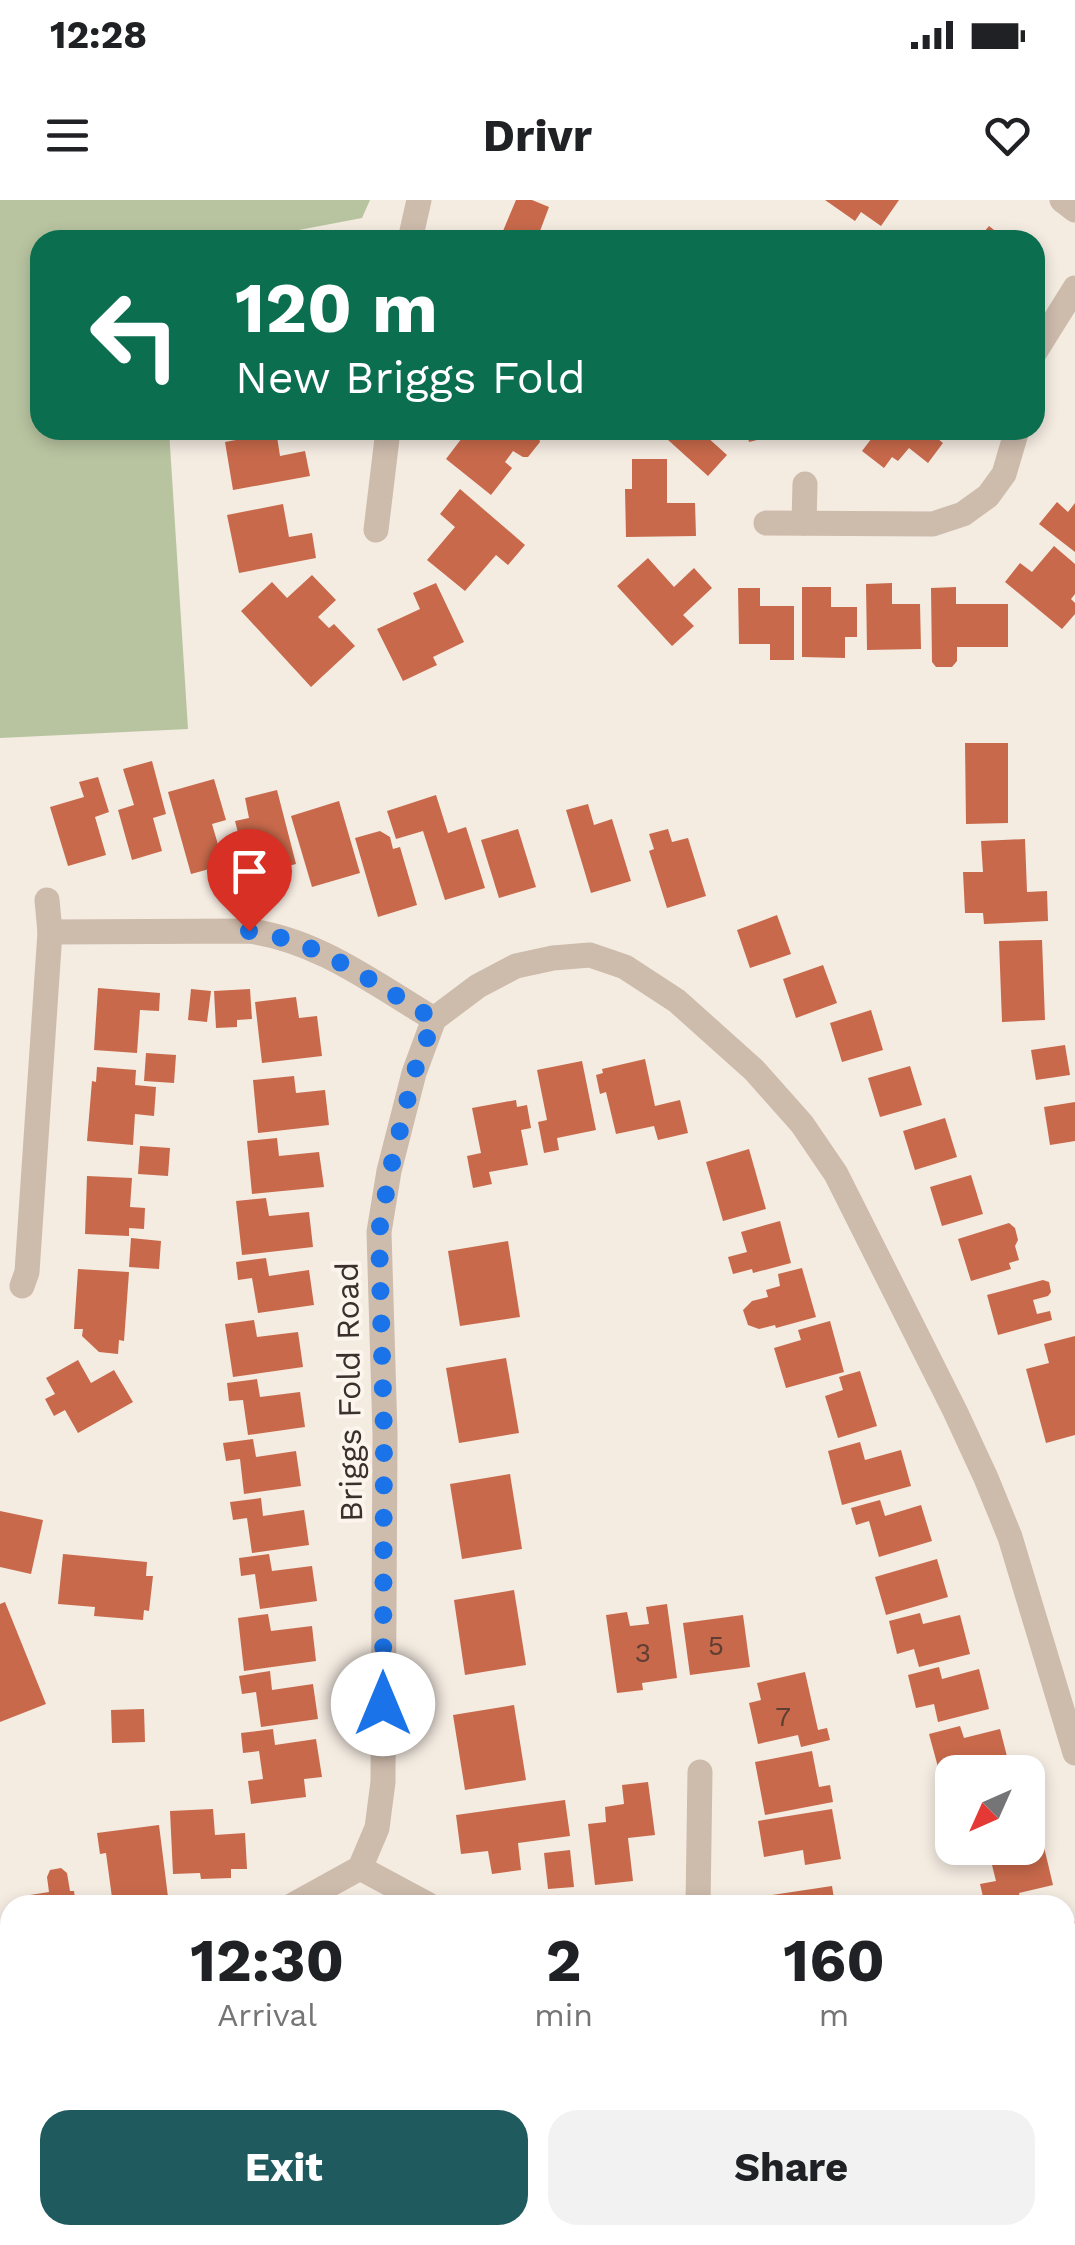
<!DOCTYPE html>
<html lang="en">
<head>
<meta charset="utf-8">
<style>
  body { margin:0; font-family:"Work Sans",sans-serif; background:#f2f2f2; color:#202124; height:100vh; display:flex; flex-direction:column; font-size:38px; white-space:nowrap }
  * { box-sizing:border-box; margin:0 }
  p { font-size:32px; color:#757577 }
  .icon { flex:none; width:55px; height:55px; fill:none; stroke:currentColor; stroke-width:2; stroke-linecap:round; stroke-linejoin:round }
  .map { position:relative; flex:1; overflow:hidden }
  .panel { position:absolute; left:0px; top:1695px; width:1075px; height:350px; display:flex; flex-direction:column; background:#fff; border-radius:30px 30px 0 0; box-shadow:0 5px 15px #0003 }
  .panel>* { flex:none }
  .guide { position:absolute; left:30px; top:30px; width:1015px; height:210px; border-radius:30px; box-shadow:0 5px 15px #0003; background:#0b6e4f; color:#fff; overflow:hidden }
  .needle { width:65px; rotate:225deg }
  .controls { position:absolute; left:935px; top:1555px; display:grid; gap:20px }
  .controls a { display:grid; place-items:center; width:110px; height:110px; border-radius:20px; background:#fff; box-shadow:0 5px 15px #0003; font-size:50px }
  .pin { position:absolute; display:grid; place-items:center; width:85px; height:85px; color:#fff; margin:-102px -42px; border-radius:50% 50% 50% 0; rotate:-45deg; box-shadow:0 0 10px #0007 }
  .pin .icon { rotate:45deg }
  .me { position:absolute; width:110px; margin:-55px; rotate:0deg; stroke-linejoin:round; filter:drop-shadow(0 0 8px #0008) }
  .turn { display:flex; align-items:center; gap:35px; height:210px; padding:0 40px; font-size:45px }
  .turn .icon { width:130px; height:130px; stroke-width:2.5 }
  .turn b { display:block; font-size:70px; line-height:85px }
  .eta { display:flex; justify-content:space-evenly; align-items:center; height:170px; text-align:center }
  .eta b { font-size:60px; font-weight:700; line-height:70px }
  .action { display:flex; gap:20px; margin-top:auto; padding:20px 40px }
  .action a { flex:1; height:115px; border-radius:30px; background:#1f5a5e; color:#fff; font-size:40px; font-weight:700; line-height:115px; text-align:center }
  .action a+a { background:#f2f2f2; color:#202124 }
  .status { display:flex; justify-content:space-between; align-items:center; height:70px; padding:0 50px; background:#fff; direction:ltr }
  .status svg { height:28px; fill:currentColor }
  header { display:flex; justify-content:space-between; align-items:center; height:130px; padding:0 40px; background:#fff; font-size:45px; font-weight:700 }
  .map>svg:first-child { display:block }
  .green { fill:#b8c4a0 }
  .building { fill:#c8694b }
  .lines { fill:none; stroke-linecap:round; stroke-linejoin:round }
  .minor { stroke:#cdbbac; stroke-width:25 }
  .route { stroke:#1a73e8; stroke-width:18; stroke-dasharray:0 32.4 }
  .labels { text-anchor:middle; stroke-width:8; stroke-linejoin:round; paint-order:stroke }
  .number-label { font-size:28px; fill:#5e3e33 }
  .street-label { font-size:32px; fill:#3b302b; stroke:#fbf5ee }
</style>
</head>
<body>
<div class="status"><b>12:28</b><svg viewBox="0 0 49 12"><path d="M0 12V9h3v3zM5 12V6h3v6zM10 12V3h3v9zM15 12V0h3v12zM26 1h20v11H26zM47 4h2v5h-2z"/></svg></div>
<header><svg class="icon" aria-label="menu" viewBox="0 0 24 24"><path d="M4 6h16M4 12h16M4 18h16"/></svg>Drivr<svg class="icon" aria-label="heart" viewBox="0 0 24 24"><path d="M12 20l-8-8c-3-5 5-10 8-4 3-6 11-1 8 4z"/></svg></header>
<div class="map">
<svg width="1075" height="2045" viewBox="0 0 1075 2045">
  <rect width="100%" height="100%" fill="#f4ebe1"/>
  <g class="green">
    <polygon points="0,0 370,0 362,18 246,40 40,40 40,230 169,230 188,529 0,538"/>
    <polygon points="653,2035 854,2035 871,2045 639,2045"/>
  </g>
  <g class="building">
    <polygon points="516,0 532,0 549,7 540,31 551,36 549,40 477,40 481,30 500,38"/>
    <polygon points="825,0 899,0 881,26 861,12 855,21"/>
    <polygon points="989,26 1007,40 965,40 970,33 978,39"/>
    <polygon points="246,230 276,230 280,256 305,251 310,276 233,290 225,242 247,238"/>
    <polygon points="468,230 530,230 539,237 540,242 528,257 523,257 513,251 505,262 512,268 491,295 446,259"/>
    <polygon points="657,230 712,230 706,236 727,255 708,276"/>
    <polygon points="746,230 778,230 780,234 749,242"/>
    <polygon points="878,230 927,230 943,243 928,263 909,248 898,261 892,257 884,268 862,251"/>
    <polygon points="632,259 667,259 667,303 695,303 696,336 626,337 625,289 632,289"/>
    <polygon points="460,289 525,345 508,365 496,355 465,391 427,360 455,327 440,314"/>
    <polygon points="1057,302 1068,312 1075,303 1075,352 1039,324"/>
    <polygon points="283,304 289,337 312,333 316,358 239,373 227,315"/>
    <polygon points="1054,346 1075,364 1075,394 1071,399 1075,403 1075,414 1062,429 1005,382 1020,363 1032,372"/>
    <polygon points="648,358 674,387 694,368 712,388 683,415 694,426 672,446 617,386"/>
    <polygon points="312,375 336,400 318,417 329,428 334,424 355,446 311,487 241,411 272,382 287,398"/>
    <polygon points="436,383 464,442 433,457 437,465 403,481 377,429 420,409 413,393"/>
    <polygon points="892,383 892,404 920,404 921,449 867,450 866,384"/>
    <polygon points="802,387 831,387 831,407 857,407 857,437 845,437 845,458 802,457"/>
    <polygon points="956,387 956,404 1008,404 1008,447 957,447 957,461 952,467 936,467 932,462 931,388"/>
    <polygon points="738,388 760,388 760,406 794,406 794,460 770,460 770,444 739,444"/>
    <polygon points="965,543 1008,543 1008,623 966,624"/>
    <polygon points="152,561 166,614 153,618 162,651 132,660 118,610 134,605 123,569"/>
    <polygon points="98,577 109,612 95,617 106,655 68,666 50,607 84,597 79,582"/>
    <polygon points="214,579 226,620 212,624 224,665 191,674 168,592"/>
    <polygon points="277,590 296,664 249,676 235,621 249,618 245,598"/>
    <polygon points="436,595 448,633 466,627 485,688 445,700 423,631 396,639 387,611"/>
    <polygon points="339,601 360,673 312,687 291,616"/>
    <polygon points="588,604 594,625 612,619 631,681 591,693 566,610"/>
    <polygon points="518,629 536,687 499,698 481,640"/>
    <polygon points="668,629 672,642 688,638 706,696 667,708 649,651 654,649 649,634"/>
    <polygon points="380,631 390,637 393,649 400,647 417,705 378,717 355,638"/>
    <polygon points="1025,639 1027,692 1047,691 1048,721 984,724 983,713 965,713 963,672 983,672 981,641"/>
    <polygon points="777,715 791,754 750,768 737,730"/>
    <polygon points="1042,740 1045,820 1002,822 999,741"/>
    <polygon points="823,765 837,803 796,818 783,779"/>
    <polygon points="98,788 160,793 159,811 140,810 137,853 94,850"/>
    <polygon points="191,789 211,791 207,822 188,820"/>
    <polygon points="250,789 252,819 237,820 237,827 216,828 214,791"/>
    <polygon points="296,797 299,818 317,816 322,856 262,863 255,802"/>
    <polygon points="871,810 883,850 842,862 830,823"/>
    <polygon points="1065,845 1070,875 1036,880 1031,850"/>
    <polygon points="146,853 176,855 174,883 144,881"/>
    <polygon points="645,859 655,906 680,900 688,933 658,940 654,926 616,934 606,892 600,894 596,875 603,873 602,869"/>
    <polygon points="582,861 596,930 557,938 559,950 544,953 538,922 547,920 537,870"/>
    <polygon points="910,866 922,905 880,917 868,878"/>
    <polygon points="97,867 136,870 135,885 156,887 154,916 135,914 133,945 87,941 92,881 96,882"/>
    <polygon points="294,876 296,893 325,890 329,925 258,933 253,880"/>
    <polygon points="516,900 517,907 527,905 531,928 521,930 528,965 489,972 492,984 473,988 467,956 481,953 472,908"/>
    <polygon points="1075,902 1075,941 1050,945 1044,907"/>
    <polygon points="945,918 957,957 915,970 903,931"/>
    <polygon points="277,938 279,956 319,952 324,987 252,994 247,941"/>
    <polygon points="140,946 170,948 168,976 138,974"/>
    <polygon points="749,949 766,1009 723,1021 706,962"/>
    <polygon points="971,975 983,1014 942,1026 930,987"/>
    <polygon points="87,976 132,978 130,1007 145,1008 144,1029 129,1028 129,1036 85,1034"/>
    <polygon points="266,998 269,1016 309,1012 313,1047 242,1055 236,1001"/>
    <polygon points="780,1021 791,1063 753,1073 752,1069 733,1074 728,1057 747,1052 741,1032"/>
    <polygon points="1009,1023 1015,1028 1018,1040 1015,1046 1019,1060 1009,1063 1011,1069 971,1081 958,1039"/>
    <polygon points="131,1038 161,1041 159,1069 129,1067"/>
    <polygon points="508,1041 520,1117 460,1126 448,1051"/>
    <polygon points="266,1058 269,1076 309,1070 314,1105 258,1113 252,1078 238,1080 236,1062"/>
    <polygon points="802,1068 816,1117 776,1128 775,1125 759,1129 748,1125 743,1110 752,1101 768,1097 766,1090 780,1086 778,1074"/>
    <polygon points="78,1069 129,1072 124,1141 119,1140 118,1154 99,1152 82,1136 83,1129 74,1129"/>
    <polygon points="1043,1080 1049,1082 1051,1092 1048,1096 1033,1100 1037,1114 1050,1111 1052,1120 998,1135 987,1095"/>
    <polygon points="254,1120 257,1137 298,1132 303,1167 233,1177 225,1124"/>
    <polygon points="830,1121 844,1172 786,1188 774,1148 801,1140 798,1130"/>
    <polygon points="1075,1136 1075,1235 1046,1243 1026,1169 1049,1163 1044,1144"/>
    <polygon points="506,1158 519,1233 459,1243 446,1168"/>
    <polygon points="78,1160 91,1183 114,1170 133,1202 78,1233 65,1210 54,1216 45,1199 55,1194 46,1178"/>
    <polygon points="860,1171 877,1226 838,1238 825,1196 843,1190 839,1177"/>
    <polygon points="257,1179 260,1197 300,1192 305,1227 248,1235 243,1200 229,1201 227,1183"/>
    <polygon points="253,1239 256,1257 296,1251 301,1286 244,1294 240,1259 226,1261 223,1243"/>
    <polygon points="860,1242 865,1260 901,1250 911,1286 842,1305 828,1251"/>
    <polygon points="510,1274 522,1349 462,1359 450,1284"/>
    <polygon points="261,1298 263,1316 304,1310 309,1345 252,1353 247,1318 233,1320 230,1302"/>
    <polygon points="880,1300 885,1316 921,1305 932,1341 879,1357 869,1321 856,1325 851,1308"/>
    <polygon points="0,1311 43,1320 31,1374 0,1367"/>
    <polygon points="63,1354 147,1362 146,1376 153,1376 149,1411 144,1410 143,1420 94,1416 95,1407 58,1404"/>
    <polygon points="269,1354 272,1371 312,1366 317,1401 260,1409 255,1374 241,1376 239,1358"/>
    <polygon points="937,1359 948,1397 886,1415 875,1377"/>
    <polygon points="514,1390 526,1465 465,1475 454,1400"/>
    <polygon points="5,1402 46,1504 0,1522 0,1404"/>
    <polygon points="667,1404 677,1478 642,1483 643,1490 617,1493 606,1415 627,1412 630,1426 649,1424 646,1407"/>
    <polygon points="920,1413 923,1424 960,1415 970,1454 919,1467 914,1449 897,1454 889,1421"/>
    <polygon points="268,1414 271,1431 312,1426 316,1461 244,1471 238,1418"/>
    <polygon points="743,1415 750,1467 690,1475 683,1423"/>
    <polygon points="939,1467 942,1479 979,1469 989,1509 938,1522 934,1504 916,1508 908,1475"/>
    <polygon points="270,1471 272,1490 313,1484 318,1519 261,1527 256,1492 242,1494 239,1476"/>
    <polygon points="805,1472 818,1530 827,1528 830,1540 801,1547 798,1535 758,1544 749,1503 761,1500 757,1483"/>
    <polygon points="514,1505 526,1580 465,1590 453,1515"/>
    <polygon points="144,1509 145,1542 112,1543 111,1510"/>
    <polygon points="960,1526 964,1538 1000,1529 1010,1568 992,1572 957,1572 955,1563 938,1567 929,1534"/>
    <polygon points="273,1529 275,1545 316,1539 322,1577 304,1579 306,1597 251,1604 248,1581 263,1579 259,1551 243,1553 241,1533"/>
    <polygon points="812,1551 819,1587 830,1585 833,1602 765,1615 755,1562"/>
    <polygon points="648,1582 655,1635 628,1638 633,1681 595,1685 588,1624 606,1622 605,1607 624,1604 622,1585"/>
    <polygon points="565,1600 570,1636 518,1643 521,1670 492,1674 488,1651 461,1654 456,1615"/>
    <polygon points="213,1609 215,1635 245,1633 247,1669 231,1669 231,1678 201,1679 200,1673 173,1674 170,1611"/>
    <polygon points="832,1609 841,1659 805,1665 803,1650 764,1657 758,1621"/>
    <polygon points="159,1625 169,1705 113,1705 106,1653 100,1654 97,1633"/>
    <polygon points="1044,1647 1053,1685 1019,1693 1022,1705 985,1705 980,1684 996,1681 991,1661"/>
    <polygon points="570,1650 574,1687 548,1689 544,1653"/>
    <polygon points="61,1668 67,1673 70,1691 74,1691 76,1705 32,1705 30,1695 49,1692 47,1677 50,1670"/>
    <polygon points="832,1686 835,1705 761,1705 759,1697"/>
    <polygon points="1075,1721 1075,1766 1065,1769 1065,1724"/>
    <polygon points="10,1723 10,1794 0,1796 0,1724"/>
    <polygon points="0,1992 10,2016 10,2035 18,2035 22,2045 0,2045"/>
    <polygon points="1065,1994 1075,2002 1066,2012 1075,2020 1075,2025 1058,2045 1028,2045 1016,2035 1065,2035"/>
    <polygon points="386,2035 479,2035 478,2045 385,2045"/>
  </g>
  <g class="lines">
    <g class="minor">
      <polyline points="1062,0 1075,10"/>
      <polyline points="410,40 419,0"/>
      <polyline points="1035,152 1075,88"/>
      <polyline points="766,323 933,324 963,314 988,296 1004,274 1017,230"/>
      <polyline points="804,323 805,284"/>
      <polyline points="376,330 388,230"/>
      <path d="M50 732 249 731C318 740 375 784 434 819"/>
      <polyline points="22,1086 27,1072 50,732 47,700"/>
      <polyline points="360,1668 429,1705"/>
      <polyline points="293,1705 360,1668 377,1628 383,1582 385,1234 379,1032 389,971 414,873 434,819 478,786 516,766 553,758 590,755 625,767 677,801 754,870 802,924 836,974 955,1211 986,1278 1010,1337 1075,1553"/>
      <polyline points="698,1705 700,1572"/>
      <polyline points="1065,1843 1075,1829"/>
      <polyline points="0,1891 10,1886"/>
      <polyline points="1065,1924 1075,1930"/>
      <polyline points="905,2035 916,2045"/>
      <polyline points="578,2045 589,2035"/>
    </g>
  </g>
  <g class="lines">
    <path class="route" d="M249 731C318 740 375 784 434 819L414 873 390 971 379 1032 384 1234 383 1504"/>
  </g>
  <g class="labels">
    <g class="number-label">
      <text x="716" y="1455">5</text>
      <text x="643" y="1462">3</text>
      <text x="783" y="1526">7</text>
    </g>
    <g class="street-label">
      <text transform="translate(349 1192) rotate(-91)" y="11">Briggs Fold Road</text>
    </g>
  </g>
</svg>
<div class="controls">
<a><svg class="needle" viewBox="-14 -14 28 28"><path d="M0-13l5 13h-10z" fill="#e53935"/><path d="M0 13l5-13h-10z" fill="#757577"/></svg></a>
</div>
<div class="pin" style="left:249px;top:731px;background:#d93025"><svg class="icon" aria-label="arrive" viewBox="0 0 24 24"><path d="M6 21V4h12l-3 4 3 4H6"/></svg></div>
<svg class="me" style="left:383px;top:1504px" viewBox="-20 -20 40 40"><circle r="19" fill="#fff"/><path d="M0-13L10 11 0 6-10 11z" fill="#1a73e8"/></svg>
<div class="guide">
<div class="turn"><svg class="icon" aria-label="left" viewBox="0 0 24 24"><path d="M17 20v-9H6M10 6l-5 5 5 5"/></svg><div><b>120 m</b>New Briggs Fold</div></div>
</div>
<section class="panel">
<div class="eta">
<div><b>12:30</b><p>Arrival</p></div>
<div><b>2</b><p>min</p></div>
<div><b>160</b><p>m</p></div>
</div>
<div class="action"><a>Exit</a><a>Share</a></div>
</section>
</div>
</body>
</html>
